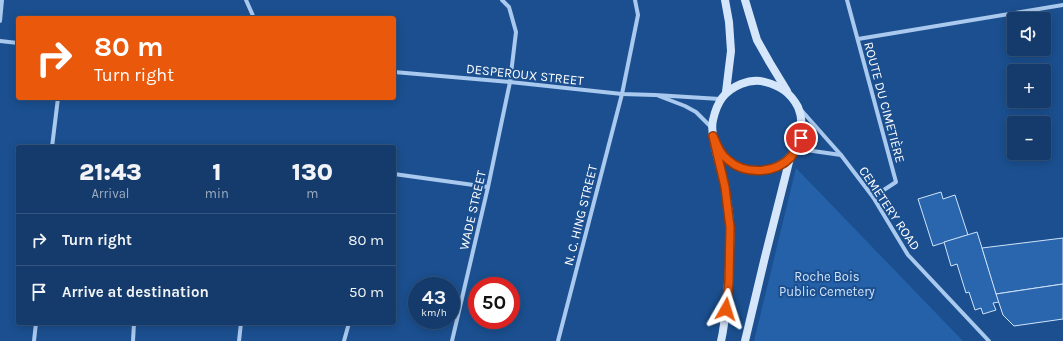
<!DOCTYPE html>
<html lang="en">
<head>
<meta charset="utf-8">
<style>
  body { margin:0; font-family:Karla,sans-serif; background:#1d4271; color:#f1f3f6; height:100vh; display:flex; flex-direction:column; font-size:15px; white-space:nowrap }
  * { box-sizing:border-box; margin:0 }
  p { font-size:13px; color:#9dadc1 }
  .icon { flex:none; width:22px; height:22px; fill:none; stroke:currentColor; stroke-width:2; stroke-linecap:round; stroke-linejoin:round }
  .map { position:relative; flex:1; overflow:hidden }
  .panel { position:absolute; left:16px; top:145px; width:380px; height:180px; display:flex; flex-direction:column; background:#143b6b; border-radius:4px; box-shadow:0 2px 10px #0003,0 0 0 1px #33557e }
  .panel>* { flex:none }
  .hud { position:absolute; left:16px; top:16px; width:380px; height:84px; border-radius:4px; box-shadow:0 2px 10px #0003,0 0 0 1px #33557e; background:#ea580c; color:#fff; overflow:hidden }
  .tools { position:absolute; left:1007px; top:12px; display:grid; gap:8px }
  .tools a { display:grid; place-items:center; width:44px; height:44px; border-radius:4px; background:#143b6b; box-shadow:0 2px 10px #0003,0 0 0 1px #33557e; font-size:20px }
  .speed { position:absolute; left:408px; top:277px; display:flex; gap:8px; font-size:20px; font-weight:700; text-align:center }
  .speed>* { display:grid; place-content:center; width:52px; height:52px; border-radius:50%; background:#143b6b; box-shadow:0 2px 10px #0003,0 0 0 1px #33557e; line-height:1 }
  .speed small { font-size:10px; font-weight:400 }
  .speed .limit { border:6px solid #d22; background:#fff; color:#111 }
  .pin { position:absolute; display:grid; place-items:center; width:34px; height:34px; color:#fff; margin:-17px; border:2px solid #fff; border-radius:50%; box-shadow:0 1px 4px #0007 }
  .me { position:absolute; width:44px; margin:-22px; rotate:6deg; stroke-linejoin:round; filter:drop-shadow(0 0 3px #0008) }
  .turn { display:flex; align-items:center; gap:14px; height:84px; padding:0 12px; font-size:18px }
  .turn .icon { width:52px; height:52px; stroke-width:2.5 }
  .turn b { display:block; font-size:28px; line-height:34px }
  .eta { display:flex; justify-content:space-evenly; align-items:center; height:68px; text-align:center }
  .eta b { font-size:24px; font-weight:800; line-height:28px }
  ul { padding:0; list-style:none }
  li { display:flex; align-items:center; gap:12px; height:52px; padding:0 12px; border-top:1px solid #33557e }
  li div { flex:1 }
  li b { display:block; font-size:15px }
  li em { font-style:normal }
  .map>svg:first-child { display:block }
  .green { fill:#2461a8 }
  .building { fill:#2a66ad; stroke:#cfe3fa }
  .lines { fill:none; stroke-linecap:round; stroke-linejoin:round }
  .minor { stroke:#a9c9ee; stroke-width:4 }
  .secondary { stroke:#d6e6fa; stroke-width:8 }
  .route-casing { stroke:#983908; stroke-width:10 }
  .route { stroke:#ea580c; stroke-width:7 }
  .labels { text-anchor:middle; stroke-width:4; stroke-linejoin:round; paint-order:stroke }
  .street-label { font-size:13px; fill:#fff; stroke:#1b4f8f }
  .park-label { font-size:13px; fill:#cfe3fa; stroke:#1b4f8f }
</style>
</head>
<body>
<div class="map">
<svg width="1063" height="341" viewBox="0 0 1063 341">
  <rect width="100%" height="100%" fill="#1b4f8f"/>
  <polygon class="green" points="796,168 963,341 754,341"/>
  <g class="building">
    <polygon points="941,192 943,199 955,195 968,235 933,246 918,199"/>
    <polygon points="977,232 999,302 993,303 996,310 983,314 981,308 975,310 969,292 966,293 957,264 951,266 944,242"/>
    <polygon points="1063,238 1063,284 996,294 982,248"/>
    <polygon points="1063,284 1063,319 1014,326 1003,315 996,294"/>
  </g>
  <g class="lines">
    <g class="minor">
      <polyline points="246,0 254,18"/>
      <polyline points="847,0 896,182 873,197"/>
      <polyline points="0,21 2,0"/>
      <polyline points="858,39 1063,5"/>
      <polyline points="0,41 18,43"/>
      <polyline points="394,72 510,82 622,94 655,95 720,99"/>
      <polyline points="659,96 685,106 696,112 711,127"/>
      <polyline points="802,111 841,155 873,197 908,255 989,341"/>
      <polyline points="52,146 60,147"/>
      <polyline points="52,147 58,98"/>
      <polyline points="794,151 806,150 841,155"/>
      <polyline points="394,174 488,187"/>
      <polyline points="34,341 36,323"/>
      <polyline points="133,341 134,323"/>
      <polyline points="239,341 241,323"/>
      <polyline points="344,341 349,323"/>
      <polyline points="452,341 488,187 510,82 516,32 509,7 502,0"/>
      <polyline points="558,341 622,94 638,15 635,0"/>
    </g>
    <g class="secondary">
      <polyline points="725,0 729,22 731,51 726,92"/>
      <polyline points="745,0 757,40 770,63 787,91"/>
      <path d="M713 136C715 141 717 146 719 150 743 185 798 173 801 130 802 122 801 114 798 107 790 92 780 86 765 82 758 80 749 81 741 84 724 91 717 102 713 120 709 136 722 170 725 188 727 200 730 214 730 227 731 235 730 243 730 251 729 269 728 287 726 305 725 317 724 329 721 341"/>
      <polyline points="745,341 765,257 790,158"/>
    </g>
  </g>
  <g class="lines">
    <defs>
      <path id="route" d="M726 309 729 282 730 227 725 187 713 136C717 145 720 154 728 160 745 175 775 174 791 157 795 151 798 144 801 138"/>
    </defs>
    <use href="#route" class="route-casing"/>
    <use href="#route" class="route"/>
  </g>
  <g class="labels">
    <g class="street-label">
      <text transform="translate(525 74) rotate(6)" y="5">DESPEROUX STREET</text>
      <text transform="translate(885 102) rotate(75)" y="5">ROUTE DU CIMETIÈRE</text>
      <text transform="translate(890 208) rotate(56)" y="5">CEMETERY ROAD</text>
      <text transform="translate(472 210) rotate(-77)" y="5">WADE STREET</text>
      <text transform="translate(580 215) rotate(-76)" y="5">N. C. HING STREET</text>
    </g>
    <g class="park-label">
      <text x="827" y="281">Roche Bois<tspan x="827" dy="15">Public Cemetery</tspan></text>
    </g>
  </g>
</svg>
<div class="tools">
<a><svg class="icon" aria-label="sound" viewBox="0 0 24 24"><path d="M4 9h4l5-4v14l-5-4H4zM17 9q2 3 0 6"/></svg></a>
<a>+</a>
<a>−</a>
</div>
<div class="speed"><div>43<small>km/h</small></div><div class="limit">50</div></div>
<div class="pin" style="left:801px;top:138px;background:#d93025"><svg class="icon" aria-label="arrive" viewBox="0 0 24 24"><path d="M6 21V4h12l-3 4 3 4H6"/></svg></div>
<svg class="me" style="left:726px;top:309px" viewBox="-20 -20 40 40"><path d="M0-17L14 15 0 8-14 15z" fill="#ea580c" stroke="#fff" stroke-width="4"/></svg>
<div class="hud">
<div class="turn"><svg class="icon" aria-label="right" viewBox="0 0 24 24"><path d="M7 20v-9h11M14 6l5 5-5 5"/></svg><div><b>80 m</b>Turn right</div></div>
</div>
<section class="panel">
<div class="eta">
<div><b>21:43</b><p>Arrival</p></div>
<div><b>1</b><p>min</p></div>
<div><b>130</b><p>m</p></div>
</div>
<ul>
<li><svg class="icon" aria-label="right" viewBox="0 0 24 24"><path d="M7 20v-9h11M14 6l5 5-5 5"/></svg><div><b>Turn right</b></div><em>80 m</em></li>
<li><svg class="icon" aria-label="arrive" viewBox="0 0 24 24"><path d="M6 21V4h12l-3 4 3 4H6"/></svg><div><b>Arrive at destination</b></div><em>50 m</em></li>
</ul>
</section>
</div>
</body>
</html>
